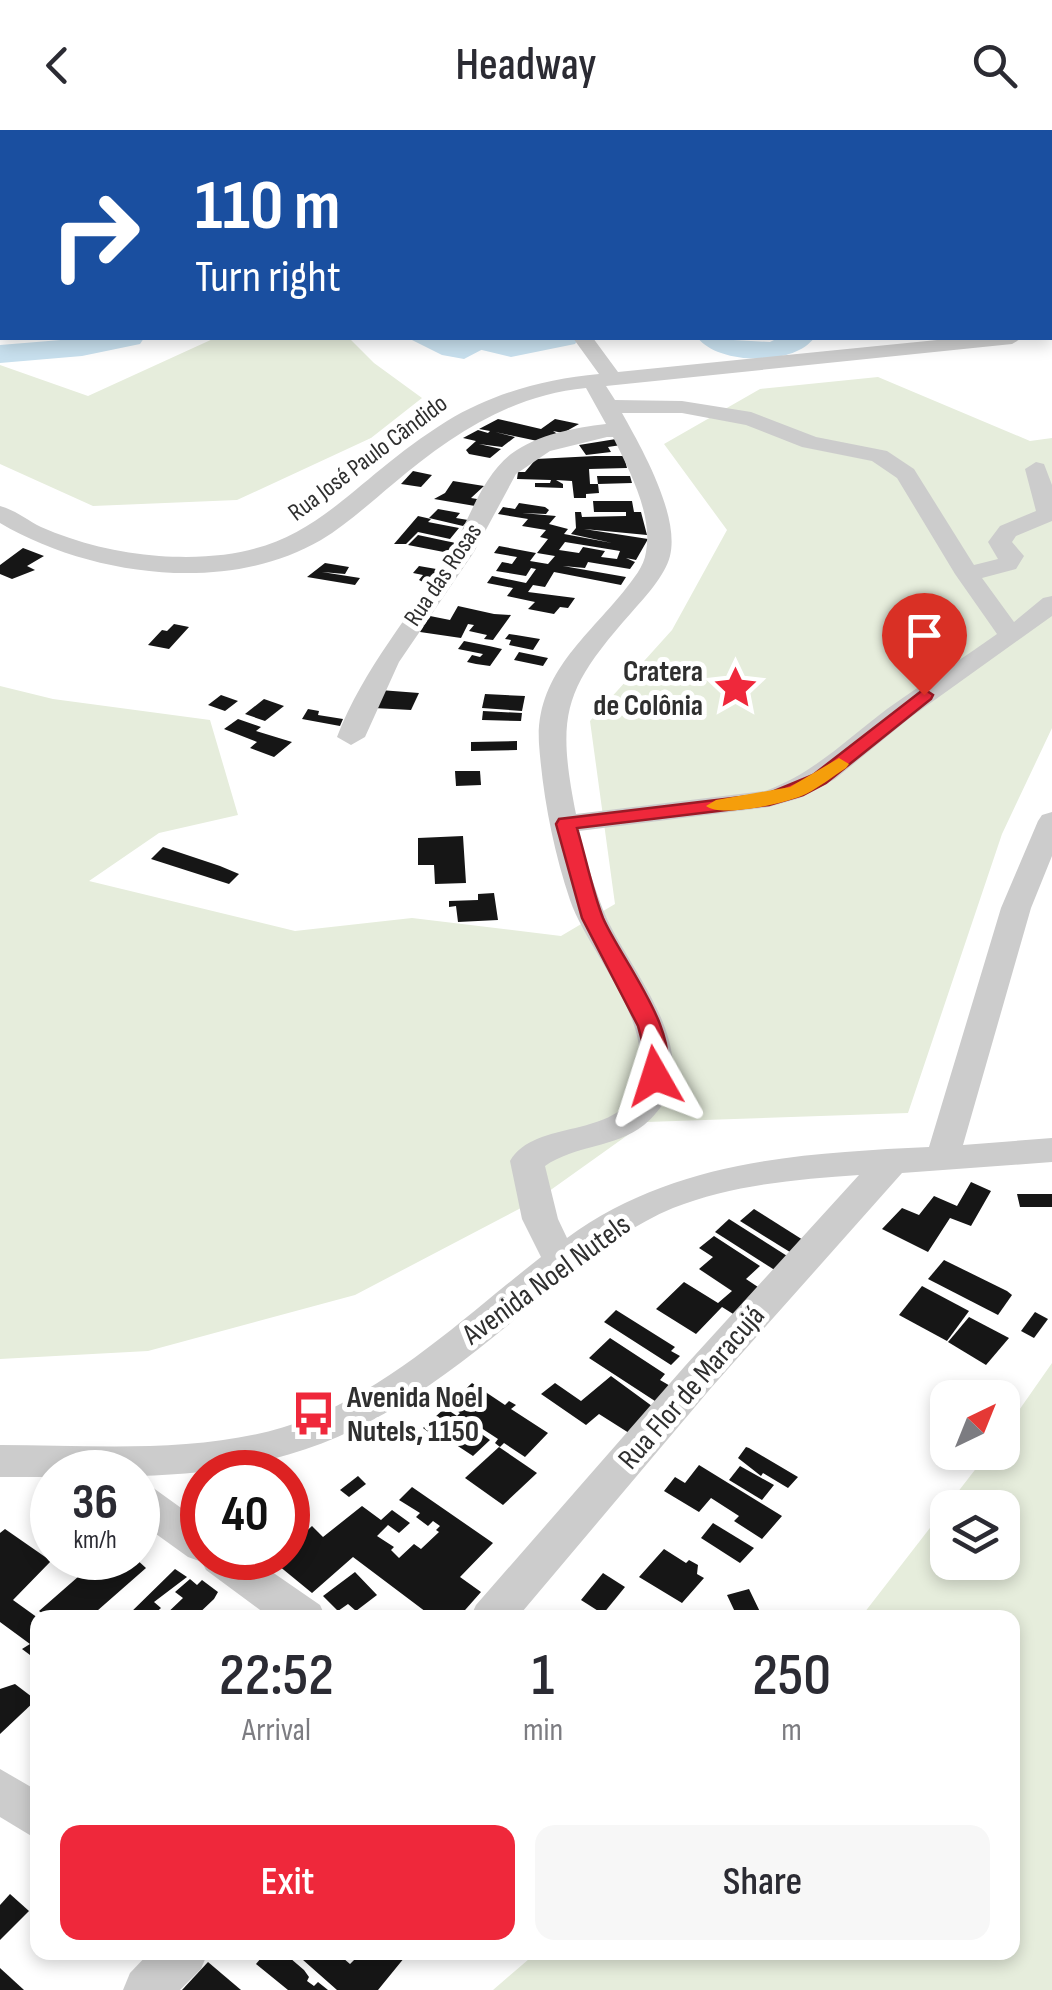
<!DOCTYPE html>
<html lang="en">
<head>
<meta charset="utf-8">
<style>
  body { margin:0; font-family:"Sofia Sans Condensed",sans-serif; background:#f7f7f7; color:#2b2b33; height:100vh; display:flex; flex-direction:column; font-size:38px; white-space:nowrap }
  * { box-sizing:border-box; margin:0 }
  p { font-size:32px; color:#7c7c81 }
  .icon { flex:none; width:55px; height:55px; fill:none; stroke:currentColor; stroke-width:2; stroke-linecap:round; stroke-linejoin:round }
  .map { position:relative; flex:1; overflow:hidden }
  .drawer { position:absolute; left:30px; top:1480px; width:990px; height:350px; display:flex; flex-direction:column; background:#fff; border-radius:20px; box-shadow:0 5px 15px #0003 }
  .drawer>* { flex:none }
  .guide { position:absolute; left:0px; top:0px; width:1052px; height:210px; box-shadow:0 5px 15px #0003; background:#1a4fa0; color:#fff; overflow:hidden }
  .needle { width:65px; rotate:43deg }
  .controls { position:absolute; left:930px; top:1250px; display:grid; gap:20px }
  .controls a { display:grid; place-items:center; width:90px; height:90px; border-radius:20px; background:#fff; box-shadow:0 5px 15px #0003; font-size:50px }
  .speed { position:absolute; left:30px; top:1320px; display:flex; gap:20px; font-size:50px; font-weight:700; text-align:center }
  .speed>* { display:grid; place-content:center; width:130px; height:130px; border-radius:50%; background:#fff; box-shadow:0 5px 15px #0003; line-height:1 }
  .speed small { font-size:25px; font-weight:400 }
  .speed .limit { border:15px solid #d22; background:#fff; color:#111 }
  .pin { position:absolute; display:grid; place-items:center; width:85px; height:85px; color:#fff; margin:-102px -42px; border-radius:50% 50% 50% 0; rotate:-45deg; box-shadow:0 0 10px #0007 }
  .pin .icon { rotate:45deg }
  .me { position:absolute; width:110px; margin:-55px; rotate:354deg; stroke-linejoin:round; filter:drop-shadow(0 0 8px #0008) }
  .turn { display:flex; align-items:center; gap:35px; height:210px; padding:0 30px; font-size:45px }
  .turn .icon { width:130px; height:130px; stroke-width:2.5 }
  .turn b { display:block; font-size:70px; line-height:85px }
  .eta { display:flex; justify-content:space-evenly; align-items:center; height:170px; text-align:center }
  .eta b { font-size:60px; font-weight:600; line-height:70px }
  .action { display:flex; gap:20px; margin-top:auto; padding:20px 30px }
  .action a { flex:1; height:115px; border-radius:20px; background:#ef283b; color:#fff; font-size:40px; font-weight:600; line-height:115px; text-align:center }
  .action a+a { background:#f7f7f7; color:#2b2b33 }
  header { display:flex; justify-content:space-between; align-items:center; height:130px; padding:0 30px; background:#fff; font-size:45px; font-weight:600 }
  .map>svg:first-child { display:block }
  .green { fill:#e6eddc; fill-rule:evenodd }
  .water { fill:#c8e0ee }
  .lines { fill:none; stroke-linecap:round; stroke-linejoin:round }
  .river { fill:#c8e0ee; fill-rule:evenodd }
  .building { fill:#161616; fill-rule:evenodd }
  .minor { fill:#ccc; fill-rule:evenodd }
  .route { fill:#ef283b; stroke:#9b1a26; stroke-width:2.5 }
  .slow { fill:#f59e0b }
  .labels { text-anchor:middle; stroke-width:10; stroke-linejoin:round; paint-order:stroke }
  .far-street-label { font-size:25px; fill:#2f2f2f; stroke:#fff }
  .poi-label { font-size:30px; font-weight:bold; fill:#2f2f2f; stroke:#fff; text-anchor:end }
  .street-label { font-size:30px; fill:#2f2f2f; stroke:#fff }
</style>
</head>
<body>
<header><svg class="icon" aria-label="back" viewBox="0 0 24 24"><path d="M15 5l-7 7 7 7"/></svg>Headway<svg class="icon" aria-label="search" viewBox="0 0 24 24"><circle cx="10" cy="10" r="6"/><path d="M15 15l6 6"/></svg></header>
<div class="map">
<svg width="1052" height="1860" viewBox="0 0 1052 1860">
  <rect width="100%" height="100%" fill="#fff"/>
  <g class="green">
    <polygon points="0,0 329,0 339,2 2,2 0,74"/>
    <polygon points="215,208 349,208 374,233 422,268 371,308 237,370 93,376 0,334 0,235 88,266"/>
    <polygon points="878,247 1030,311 1052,308 1052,598 1002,704 908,983 646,992 538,1069 355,1165 148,1221 0,1229 0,556 53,569 210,590 238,685 159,703 89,751 295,801 412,788 561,806 615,774 590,591 672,500 727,400 664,314 760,259"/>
    <path d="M1052 1233V1860H493L536 1823 1012 1822V1488L861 1487 988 1323 1002 1322 1003 1303ZM948 1378H1002V1432H948Z"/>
  </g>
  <polygon class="water" points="408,208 504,208 464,229 442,225"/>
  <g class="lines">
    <g class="river">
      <rect x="1050" y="168" width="2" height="18"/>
      <polygon points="85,208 144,208 140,214 82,226 0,233 0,215"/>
      <polygon points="453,208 579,208 575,214 511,227 457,214"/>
      <path d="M698 208 770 212 778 208H814C793 237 717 234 698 208Z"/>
    </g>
  </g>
  <g class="building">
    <polygon points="498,289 541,299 555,289 579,294 563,303 553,301 559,305 547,313 495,302 515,307 502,317 479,314 501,319 490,328 469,324 466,320 476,311 463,308 478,300 488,303 490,301 479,299"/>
    <polygon points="616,309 621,315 608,317 611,322 586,325 579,315"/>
    <polygon points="595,326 624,326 627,338 589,339 590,354 598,354 599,363 586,364 586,368 574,368 572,351 556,350 563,354 563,358 535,357 535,353 550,353 551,350 517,349 518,342 525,342 536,329"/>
    <polygon points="413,341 432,345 421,357 401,354"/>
    <polygon points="597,346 630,346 632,353 598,354"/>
    <polygon points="453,351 484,356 471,368 477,369 475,376 434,369 445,363"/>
    <path d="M593 371H632L634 382H641L647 405 584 399 648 409 636 430 626 428 635 432 630 439 588 432 585 438 563 436 626 447 621 455 554 442 545 457 533 455 528 462 575 468 568 478 560 477 554 484 528 479 535 472 507 466 513 458 487 453 492 446 526 453 536 439 531 438 526 446 496 441 502 432 512 434 517 427 494 423 499 416 536 423 530 431 548 434 555 426 537 423 548 409 540 407 546 400 522 396 528 389 498 384 503 377 515 379 519 373 545 377 549 380 546 384 522 383 556 386 549 394 568 399 564 404 612 413 571 404 576 398 575 382H581L582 387 626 386V382H594ZM565 412 620 421 617 429 601 427 605 421 583 417 579 423 559 420Z"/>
    <polygon points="438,379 460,383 456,388 468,390 463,396 429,388"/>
    <polygon points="418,386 431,389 428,392 459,398 450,409 418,402 406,414 394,414"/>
    <polygon points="418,405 446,411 461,414 454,424 408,415"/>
    <polygon points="23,418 44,426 27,436 35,440 12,449 0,444 0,435"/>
    <polygon points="325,433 349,437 345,444 322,442 360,448 355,455 307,447"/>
    <polygon points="419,436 442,440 431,454 425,453 419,450 423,445 413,443"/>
    <polygon points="458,476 494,484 511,485 493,510 484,509 487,505 469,501 474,495 468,494 461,508 420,502 430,486 450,490"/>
    <polygon points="174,494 189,497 169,519 148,515 162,500 167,501"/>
    <polygon points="509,504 516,505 540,509 533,520 509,515 511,510 505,509"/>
    <polygon points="464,511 489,516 502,519 490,536 476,534 467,532 472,525 480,527 483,524 458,519"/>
    <polygon points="519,522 548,528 543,536 514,530"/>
    <polygon points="380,560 419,563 411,580 374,578"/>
    <polygon points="485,564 525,566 522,581 482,578"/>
    <polygon points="221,565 238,571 225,581 208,575"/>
    <polygon points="264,569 284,576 265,591 245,584"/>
    <polygon points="308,579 319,581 318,585 343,589 340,596 302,589"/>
    <polygon points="483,581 522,583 521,591 482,590"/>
    <polygon points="238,589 261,597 256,601 292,612 274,627 250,618 257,612 224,599"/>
    <polygon points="517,611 517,620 471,621 471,612"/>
    <polygon points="455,641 480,641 481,655 456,656"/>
    <polygon points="463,706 466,753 435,754 434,735 418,735 418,708"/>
    <polygon points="163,717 220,736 239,744 229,754 151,729"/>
    <polygon points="494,763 498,790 458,792 456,776 449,777 449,771 478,770 478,764"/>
    <polygon points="971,1052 991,1061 971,1096 950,1088 928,1122 882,1099 902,1078 919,1085 934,1066 957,1076"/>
    <polygon points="1017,1064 1052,1064 1052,1077 1020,1077"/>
    <polygon points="754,1079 811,1115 798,1127 740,1091"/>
    <polygon points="729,1089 795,1131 781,1144 715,1102"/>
    <polygon points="714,1106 760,1136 746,1149 764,1161 738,1187 722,1177 696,1204 656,1179 684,1152 718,1173 732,1161 699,1139 713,1127 699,1118"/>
    <polygon points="944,1130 1007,1161 1012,1165 998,1185 928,1149"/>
    <polygon points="922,1156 969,1181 947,1211 899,1185"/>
    <polygon points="616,1180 675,1217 671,1221 680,1226 671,1235 604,1192"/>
    <polygon points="1035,1182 1048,1189 1034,1208 1021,1201"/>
    <polygon points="969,1187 1009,1208 986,1235 948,1212"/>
    <polygon points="610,1208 665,1244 660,1250 672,1257 658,1273 589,1228"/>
    <polygon points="611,1246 656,1279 629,1303 599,1284 586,1295 541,1264 555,1253 581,1271"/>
    <polygon points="472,1253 505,1275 509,1271 516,1275 511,1279 548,1303 525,1327 504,1313 500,1317 495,1313 498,1309 466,1288 463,1291 490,1310 473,1326 435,1301 431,1304 423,1298 445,1278 457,1286 460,1283 448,1276"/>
    <polygon points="499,1317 537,1343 503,1375 465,1348"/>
    <polygon points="746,1317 749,1318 798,1347 788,1358 763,1343 761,1346 738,1328"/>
    <polygon points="699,1335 782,1386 762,1409 734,1391 739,1386 711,1368 699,1382 664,1361 675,1347 685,1353"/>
    <polygon points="740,1336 774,1355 762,1370 729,1350"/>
    <polygon points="358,1346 366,1354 349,1367 340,1360"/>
    <polygon points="412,1357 493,1413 460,1447 481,1462 458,1488 434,1488 353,1427 312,1463 273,1431 288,1428 288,1418 312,1396 323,1407 362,1376 381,1390 392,1380 410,1393 399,1403 388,1395 377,1406 394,1417 391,1420 399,1428 414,1414 421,1419 439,1402 436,1400 440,1396 433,1391 428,1396 416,1387 420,1383 399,1370"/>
    <polygon points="713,1393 754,1418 740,1433 701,1408"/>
    <polygon points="5,1399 51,1431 13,1470 38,1488 38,1531 22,1519 30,1514 0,1492 0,1403"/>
    <polygon points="664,1419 686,1433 689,1430 698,1435 697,1444 704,1448 682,1473 639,1447"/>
    <polygon points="125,1428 135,1428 146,1438 89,1488 48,1488 39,1481 95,1432 110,1443"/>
    <polygon points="175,1439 187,1447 154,1472 161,1478 150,1488 125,1488"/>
    <polygon points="355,1442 377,1465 356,1481 348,1474 338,1481 323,1466"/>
    <polygon points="603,1443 625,1457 603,1484 581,1470"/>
    <polygon points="190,1449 197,1455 202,1450 218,1462 214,1469 194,1488 162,1488 183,1468 175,1462"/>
    <polygon points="749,1459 763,1488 722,1488 735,1482 727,1465"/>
    <polygon points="15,1554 36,1570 0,1604 0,1559"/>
    <polygon points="10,1764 29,1781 0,1810 0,1775"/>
    <polygon points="266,1822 283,1822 304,1840 309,1847 307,1851 314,1856 318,1852 328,1860 288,1860 256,1834"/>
    <polygon points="294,1822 336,1822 350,1834 359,1825 355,1822 409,1822 378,1860 337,1860"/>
    <polygon points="208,1832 241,1860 182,1860"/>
    <polygon points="0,1838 24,1860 0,1860"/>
  </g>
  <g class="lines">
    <g class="minor">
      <polygon points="154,0 173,0 174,2 155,2"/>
      <polygon points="513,0 534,0 535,2 514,2"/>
      <path d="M573 208H593L618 242 957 208H1022L1012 214 606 256 615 270 682 271 751 282 816 307 887 321 914 339 974 435 998 429 988 412 1000 396 1036 381 1025 339 1036 332 1044 334 1052 355V391L1016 406 1012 412 1024 426 1016 439 982 448 1014 492 1043 468 1052 466V486L911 587 835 649 800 668 769 677 579 701C586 731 595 761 607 789 634 847 716 936 644 995 615 1018 575 1015 545 1036L558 1089 567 1108C673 1030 803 1023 929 1017L1001 778 1038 691 1042 685 1052 682V726L1031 778 963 1015 1052 1008V1032L902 1043 711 1258 517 1488H470L476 1475 685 1236 859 1045C797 1049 732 1055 673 1078 613 1103 563 1150 513 1191 389 1294 302 1342 138 1346V1342H52V1347H0V1315C100 1315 215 1326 310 1288 397 1253 468 1184 541 1127L522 1089 510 1031C535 988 618 1010 636 958 658 892 590 827 570 770 553 719 543 667 539 614 535 546 585 509 624 461 633 449 644 437 646 422 653 384 629 340 613 307H607L550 321 516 344 474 422 399 532 365 607 351 615 337 607C364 537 411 485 450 422 470 390 480 349 511 324 538 304 574 298 606 294L586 258C510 265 450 306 393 354 370 373 346 395 321 410 227 465 90 446 0 393V376C15 380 27 390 41 397 77 413 119 423 159 426 313 436 333 362 447 291 493 263 545 249 599 244ZM622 283H682L746 295 802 317 872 331 897 348 955 444 997 504C961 530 923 553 887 579 847 609 813 644 765 661L576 684C556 584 564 559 631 483 645 467 665 446 670 426 680 385 641 317 622 283Z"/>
      <polygon points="138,1352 152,1357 202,1393 202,1428 252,1428 320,1475 326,1488 271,1488 206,1440 202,1432 188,1427 138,1391"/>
      <polygon points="0,1639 38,1661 38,1710 0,1687"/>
      <polygon points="150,1822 208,1822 201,1839 180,1860 123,1860 130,1843"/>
    </g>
  </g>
  <path class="route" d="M924 559 933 565 931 569 826 653 803 665 769 675 577 698C586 728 592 760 603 788 621 830 686 907 663 952H647L644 946 645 922 638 896 582 788 556 694 559 689 767 664 813 645Z"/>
  <path class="slow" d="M839 628 849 634 846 638C833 646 820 657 806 664 788 673 721 688 706 676L716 670 790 657Z"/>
  <defs>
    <symbol id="sight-bare" viewBox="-9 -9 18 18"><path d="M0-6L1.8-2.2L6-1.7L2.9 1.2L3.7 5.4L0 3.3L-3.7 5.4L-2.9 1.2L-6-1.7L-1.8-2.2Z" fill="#ef283b" stroke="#fff" stroke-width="2.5" paint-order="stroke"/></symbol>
    <symbol id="bus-bare" viewBox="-9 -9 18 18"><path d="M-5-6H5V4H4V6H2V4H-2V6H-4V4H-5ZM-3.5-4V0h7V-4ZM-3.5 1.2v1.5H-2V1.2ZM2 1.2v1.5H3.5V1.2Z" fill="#ef283b" stroke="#fff" stroke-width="2.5" paint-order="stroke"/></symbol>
  </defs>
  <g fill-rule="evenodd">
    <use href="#sight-bare" x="704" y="526" width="63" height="63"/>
    <use href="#bus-bare" x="282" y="1252" width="63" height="63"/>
  </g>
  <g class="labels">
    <g class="far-street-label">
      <text transform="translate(367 327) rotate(-37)" y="9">Rua José Paulo Cândido</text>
      <text transform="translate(442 444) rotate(-56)" y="9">Rua das Rosas</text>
    </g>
    <g class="poi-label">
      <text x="703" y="551">Cratera<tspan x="703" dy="34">de Colônia</tspan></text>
      <text x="347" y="1277" text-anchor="start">Avenida Noel<tspan x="347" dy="34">Nutels, 1150</tspan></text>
    </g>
    <g class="street-label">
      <text transform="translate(546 1149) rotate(-36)" y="10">Avenida Noel Nutels</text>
      <text transform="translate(691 1257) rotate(-49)" y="10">Rua Flor de Maracujá</text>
    </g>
  </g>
</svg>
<div class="controls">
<a><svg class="needle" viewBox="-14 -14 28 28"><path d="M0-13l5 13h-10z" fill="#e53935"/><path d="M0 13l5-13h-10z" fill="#7c7c81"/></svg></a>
<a><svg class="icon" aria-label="layers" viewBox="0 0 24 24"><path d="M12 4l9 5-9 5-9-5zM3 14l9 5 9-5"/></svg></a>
</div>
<div class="speed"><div>36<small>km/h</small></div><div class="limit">40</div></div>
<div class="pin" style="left:924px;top:565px;background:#d93025"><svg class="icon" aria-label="arrive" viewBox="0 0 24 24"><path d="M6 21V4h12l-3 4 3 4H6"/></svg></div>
<svg class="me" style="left:655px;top:946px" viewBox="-20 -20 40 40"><path d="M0-17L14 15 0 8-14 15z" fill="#ef283b" stroke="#fff" stroke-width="4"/></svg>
<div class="guide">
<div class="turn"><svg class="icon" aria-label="right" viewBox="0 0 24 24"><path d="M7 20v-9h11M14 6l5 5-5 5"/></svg><div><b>110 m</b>Turn right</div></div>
</div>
<section class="drawer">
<div class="eta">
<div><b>22:52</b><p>Arrival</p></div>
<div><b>1</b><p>min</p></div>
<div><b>250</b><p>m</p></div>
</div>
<div class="action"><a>Exit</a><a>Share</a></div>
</section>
</div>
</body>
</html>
